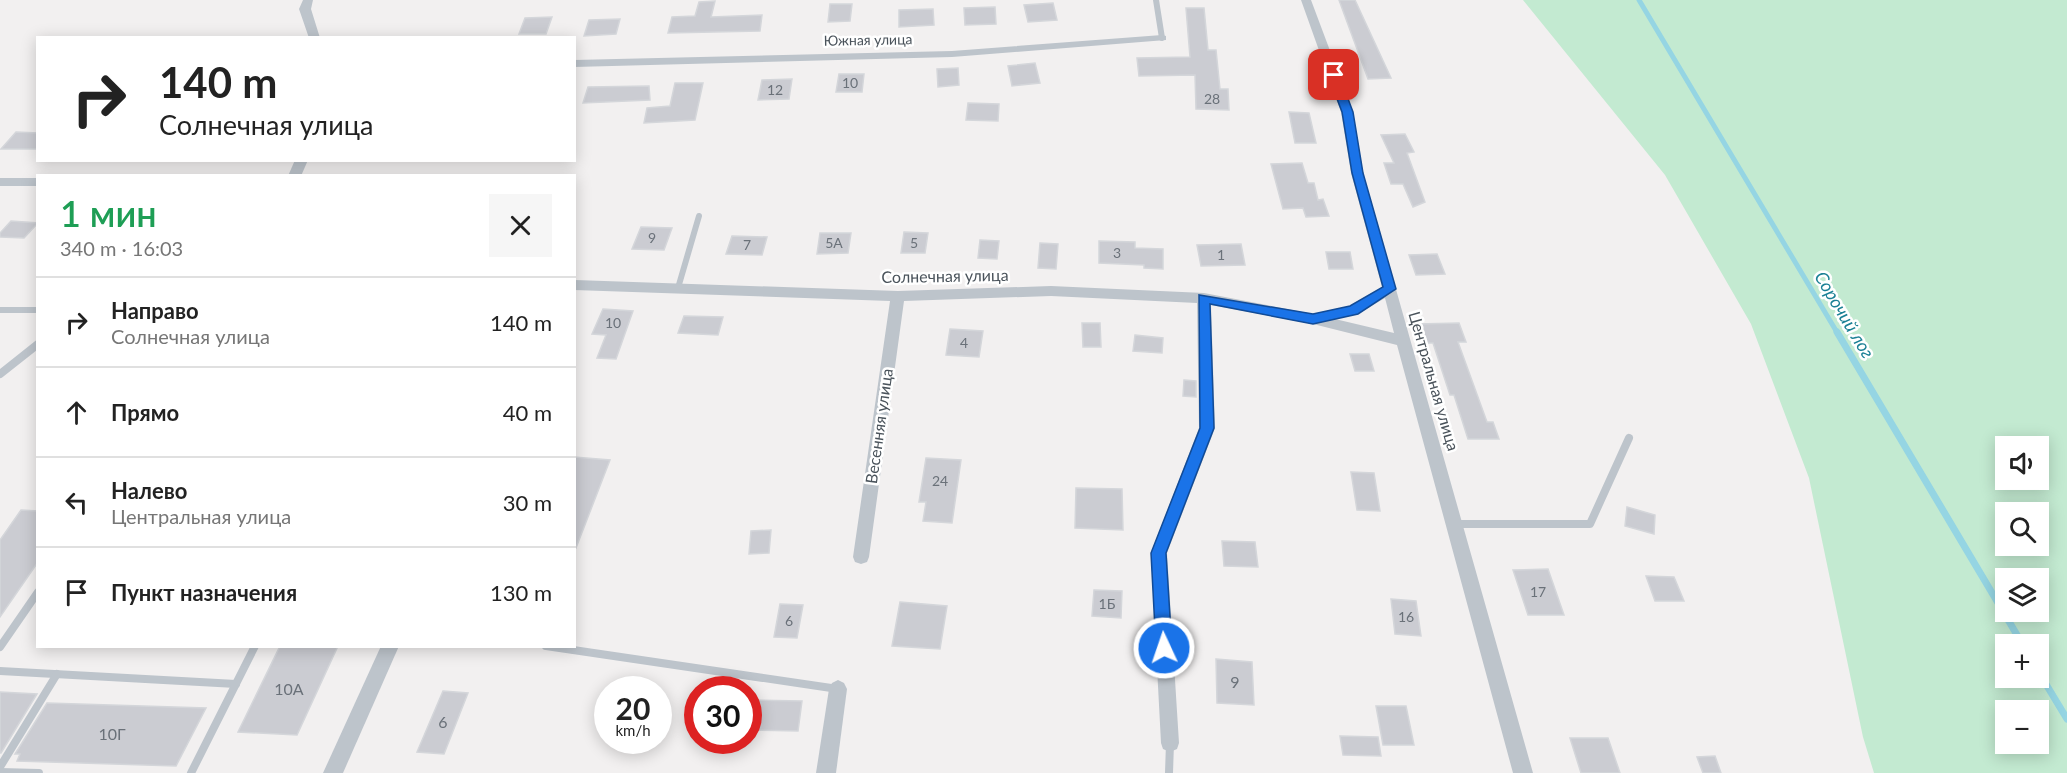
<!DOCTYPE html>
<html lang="ru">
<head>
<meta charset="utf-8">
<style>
  body { margin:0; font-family:Lato,sans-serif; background:#f6f6f6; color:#222; height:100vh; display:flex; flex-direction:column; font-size:22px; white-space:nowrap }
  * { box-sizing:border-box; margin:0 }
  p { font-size:20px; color:#767676 }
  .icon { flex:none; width:33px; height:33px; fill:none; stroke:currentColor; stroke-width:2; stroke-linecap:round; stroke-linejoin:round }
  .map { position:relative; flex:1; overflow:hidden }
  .drawer { position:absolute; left:36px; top:174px; width:540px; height:474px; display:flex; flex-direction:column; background:#fff; border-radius:0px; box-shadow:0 3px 15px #0003 }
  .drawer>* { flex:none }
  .banner { position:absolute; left:36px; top:36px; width:540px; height:126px; border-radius:0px; box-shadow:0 3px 15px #0003; background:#fff; color:#222; overflow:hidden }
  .tools { position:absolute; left:1995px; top:436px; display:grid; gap:12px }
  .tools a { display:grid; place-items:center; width:54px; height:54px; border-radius:0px; background:#fff; box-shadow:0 3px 15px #0003; font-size:30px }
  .speed { position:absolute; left:594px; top:676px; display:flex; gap:12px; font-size:30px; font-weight:700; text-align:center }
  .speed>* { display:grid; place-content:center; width:78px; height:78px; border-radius:50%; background:#fff; box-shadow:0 3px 15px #0003; line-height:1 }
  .speed small { font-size:15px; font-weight:400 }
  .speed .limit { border:9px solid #d22; background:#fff; color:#111 }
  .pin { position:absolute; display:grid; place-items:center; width:51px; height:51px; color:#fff; margin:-26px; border-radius:12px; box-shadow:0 3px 9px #0006 }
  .me { position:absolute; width:66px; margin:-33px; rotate:357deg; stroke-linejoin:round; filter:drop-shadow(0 0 4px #0008) }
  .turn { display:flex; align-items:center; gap:21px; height:126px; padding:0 24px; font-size:27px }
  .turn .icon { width:78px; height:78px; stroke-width:2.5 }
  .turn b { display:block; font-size:42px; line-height:51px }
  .round { display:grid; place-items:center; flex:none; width:63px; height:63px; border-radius:0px; background:#f6f6f6 }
  .head { display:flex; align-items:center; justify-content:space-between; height:102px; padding:0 24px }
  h1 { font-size:36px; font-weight:600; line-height:45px; color:#1e9e55 }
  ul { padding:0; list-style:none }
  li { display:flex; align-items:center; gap:18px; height:90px; padding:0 24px; border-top:2px solid #e0e0e0 }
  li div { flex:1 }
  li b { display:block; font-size:22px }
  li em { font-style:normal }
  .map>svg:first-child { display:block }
  .green { fill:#c3ead1; fill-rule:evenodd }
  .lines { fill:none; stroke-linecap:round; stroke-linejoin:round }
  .stream-far1 { stroke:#95d5e3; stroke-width:5 }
  .stream { stroke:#95d5e3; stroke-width:7 }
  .building { fill:#cbccd2; stroke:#d4d6da; stroke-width:1.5 }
  .service-far1 { stroke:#bdc4cb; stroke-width:6 }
  .service { stroke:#bdc4cb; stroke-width:8 }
  .minor { fill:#bdc4cb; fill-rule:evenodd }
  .route { fill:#1a73e8; stroke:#114b97; stroke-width:1.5 }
  .labels { text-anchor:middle; stroke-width:5; stroke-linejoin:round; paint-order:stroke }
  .far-street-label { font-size:14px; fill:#4a535b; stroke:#fff }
  .number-label { font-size:14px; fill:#6a7179 }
  .street-label { font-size:16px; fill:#4a535b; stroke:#fff }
  .near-number-label { font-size:16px; fill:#6a7179 }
  .water-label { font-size:18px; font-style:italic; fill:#1b8095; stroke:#fff }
</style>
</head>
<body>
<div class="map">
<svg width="2067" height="773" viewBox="0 0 2067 773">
  <rect width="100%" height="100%" fill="#f2f0f0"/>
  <path class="green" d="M1523 0H2067V773H1874L1863 737 1809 478 1751 324 1665 175ZM2006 447H2038V480H2006ZM2006 513H2038V546H2006ZM2006 579H2038V612H2006ZM2006 645H2038V678H2006ZM2006 711H2038V744H2006Z"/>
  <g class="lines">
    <polyline class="stream-far1" points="1639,0 1838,334"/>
    <g class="stream">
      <polyline points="1837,332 2023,645"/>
      <polyline points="2038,671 2067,719"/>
    </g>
  </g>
  <g class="building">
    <polygon points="1339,0 1355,0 1391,78 1368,79"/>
    <polygon points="715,1 711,17 762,15 760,31 668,33 672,17 695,16 699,2"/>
    <polygon points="1053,3 1057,20 1028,22 1024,5"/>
    <polygon points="830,4 852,4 850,21 828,22"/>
    <polygon points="995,7 996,24 965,25 964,8"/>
    <polygon points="1186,8 1204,8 1208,50 1216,50 1220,89 1228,89 1229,110 1196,109 1195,75 1139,76 1137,58 1190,57"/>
    <polygon points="933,9 934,25 899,27 899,10"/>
    <polygon points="552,17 546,34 519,34 525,18"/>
    <polygon points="620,19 616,34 584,36 589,20"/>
    <polygon points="1035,63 1040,83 1012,86 1008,66"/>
    <polygon points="958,68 959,85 938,87 937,69"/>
    <polygon points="839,74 864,74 862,92 836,92"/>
    <polygon points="792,79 789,99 758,100 762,80"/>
    <polygon points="675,83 703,83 695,120 644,123 647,108 670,106"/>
    <polygon points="649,86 650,100 583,103 588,87"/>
    <polygon points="968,103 999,104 998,121 966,120"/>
    <polygon points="1289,112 1309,113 1316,143 1295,143"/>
    <polygon points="16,132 38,133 38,149 1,149"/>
    <polygon points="1405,134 1414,152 1407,153 1425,202 1413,207 1403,184 1391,184 1384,163 1394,163 1381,135"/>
    <polygon points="1302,163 1308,183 1314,183 1318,200 1323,199 1329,216 1306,217 1303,208 1283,209 1271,164"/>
    <polygon points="11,221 38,223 24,238 0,237 0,233"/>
    <polygon points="641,227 672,228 664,250 632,249"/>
    <polygon points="904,232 928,233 925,253 901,253"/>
    <polygon points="820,233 851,233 848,253 817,254"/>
    <polygon points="732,236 767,237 762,255 726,254"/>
    <polygon points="980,240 999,241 997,259 978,258"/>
    <polygon points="1099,241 1135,242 1135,248 1163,249 1163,269 1144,268 1144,265 1099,263"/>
    <polygon points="1040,243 1058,244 1056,269 1038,268"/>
    <polygon points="1241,244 1245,265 1201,266 1197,245"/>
    <polygon points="1326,252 1350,252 1353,269 1329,269"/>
    <polygon points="1437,254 1445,274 1416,275 1409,255"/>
    <polygon points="603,309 633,311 616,359 597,358 606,335 592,334"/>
    <polygon points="684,316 723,317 718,335 678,333"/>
    <polygon points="1082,323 1100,323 1101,347 1083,347"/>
    <polygon points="1459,323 1466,342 1458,342 1487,422 1493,422 1499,439 1468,439 1454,395 1450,395 1433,343 1424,343 1418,324"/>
    <polygon points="950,329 983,331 979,357 946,355"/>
    <polygon points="1135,335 1163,338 1162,353 1133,351"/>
    <polygon points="1350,354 1369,354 1374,371 1355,371"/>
    <polygon points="1184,380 1196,381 1196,397 1183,396"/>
    <polygon points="574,457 610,460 576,548 574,547"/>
    <polygon points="926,458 961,460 952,523 923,521 926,502 919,502"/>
    <polygon points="1351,472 1374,473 1380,511 1357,510"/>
    <polygon points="1076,488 1122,489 1123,530 1075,528"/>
    <polygon points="1627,507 1655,515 1654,534 1625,526"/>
    <polygon points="21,510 38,511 38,562 0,617 0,540"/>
    <polygon points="771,530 769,553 749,554 751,531"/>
    <polygon points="1222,541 1255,542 1258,567 1224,566"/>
    <polygon points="1548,569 1564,615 1528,615 1513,570"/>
    <polygon points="1646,576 1674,577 1684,601 1655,601"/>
    <polygon points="1094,590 1122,591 1121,618 1092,616"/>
    <polygon points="1391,599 1416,601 1421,636 1395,634"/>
    <polygon points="900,602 947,606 940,649 892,646"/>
    <polygon points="780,604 803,605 797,638 774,637"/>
    <polygon points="280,646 338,646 297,735 238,732"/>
    <polygon points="1216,659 1252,662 1254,705 1217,703"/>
    <polygon points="443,691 468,693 444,754 417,752"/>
    <polygon points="0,692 37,694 1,753 0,753"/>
    <polygon points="748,700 802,701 798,731 748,730"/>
    <polygon points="47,703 206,708 176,766 17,761 20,754 15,754"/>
    <polygon points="1376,706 1406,706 1414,745 1383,745"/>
    <polygon points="1340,736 1378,737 1381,756 1343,755"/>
    <polygon points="1570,738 1608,738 1620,773 1581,773"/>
    <polygon points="1715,756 1721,773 1703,773 1697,757"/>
  </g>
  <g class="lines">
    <g class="service-far1">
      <polyline points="1156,0 1162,38"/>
      <polyline points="678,288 699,216"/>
      <polyline points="0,310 38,310"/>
    </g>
    <g class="service">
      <polyline points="0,374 38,344"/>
      <polyline points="1455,524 1590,524 1629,438"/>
      <polyline points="546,646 838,689"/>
      <polyline points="0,647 38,592"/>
      <polyline points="0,671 236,684"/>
      <polyline points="0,767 57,674"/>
      <polyline points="0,772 39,773"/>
      <polyline points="191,773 255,646"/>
      <polyline points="1169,773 1170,743"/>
    </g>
    <g class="minor">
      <polygon points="303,0 313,0 311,9 320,38 309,38 299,9"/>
      <path d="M1301 0H1311L1353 112 1363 173 1533 773H1513L1397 345 1313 324 1211 305 1215 428 1167 553 1179 743 1177 749 1170 752 1163 749 1161 743 1151 553 1199 428 1197 303 1051 296 904 301 869 557 867 562 861 564 855 562 853 557 890 301 574 290 575 280 898 291 1051 286 1204 293 1313 314 1349 306 1382 287 1351 173 1341 112ZM1385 298 1394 333 1335 319 1358 314Z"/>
      <polygon points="1162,35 1166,36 1166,40 952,57 574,67 574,60 952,51"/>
      <polygon points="295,160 308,160 301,176 288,176"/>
      <rect x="0" y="178" width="38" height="8"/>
      <polygon points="381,646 399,646 343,773 323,773"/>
      <polygon points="838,680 844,683 847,689 836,773 816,773 829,689 832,683"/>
    </g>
  </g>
  <polygon class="route" points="1334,72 1339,75 1353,112 1363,173 1396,289 1358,314 1313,324 1210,304 1214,428 1166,553 1172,648 1170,653 1164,656 1158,653 1156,648 1151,553 1200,428 1199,295 1313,314 1350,306 1383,287 1352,173 1342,112 1328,75"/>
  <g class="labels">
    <g class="far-street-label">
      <text transform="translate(868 40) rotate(-1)" y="5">Южная улица</text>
    </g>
    <g class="number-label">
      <text x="850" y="88">10</text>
      <text x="775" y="95">12</text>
      <text x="1212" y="104">28</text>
      <text x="652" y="243">9</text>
      <text x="834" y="248">5А</text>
      <text x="914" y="248">5</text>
      <text x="747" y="250">7</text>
      <text x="1117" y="258">3</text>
      <text x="1221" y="260">1</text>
      <text x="613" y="328">10</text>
      <text x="964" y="348">4</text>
      <text x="940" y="486">24</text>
      <text x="1538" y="597">17</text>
      <text x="1107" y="609">1Б</text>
      <text x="1406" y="622">16</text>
      <text x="789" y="626">6</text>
    </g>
    <g class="street-label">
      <text transform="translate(945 276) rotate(-1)" y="6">Солнечная улица</text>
      <text transform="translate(1434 381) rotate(74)" y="6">Центральная улица</text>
      <text transform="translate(879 426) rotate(-82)" y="6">Весенняя улица</text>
    </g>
    <g class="near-number-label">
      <text x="1235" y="688">9</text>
      <text x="289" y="695">10А</text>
      <text x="443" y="728">6</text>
      <text x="112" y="740">10Г</text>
    </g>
    <g class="water-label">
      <text transform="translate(1844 315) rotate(59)" y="6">Сорочий лог</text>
    </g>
  </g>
</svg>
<div class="tools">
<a><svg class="icon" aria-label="sound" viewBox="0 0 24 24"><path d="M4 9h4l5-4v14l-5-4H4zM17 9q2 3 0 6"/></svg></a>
<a><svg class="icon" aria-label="search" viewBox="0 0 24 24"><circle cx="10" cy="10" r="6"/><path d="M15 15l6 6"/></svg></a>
<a><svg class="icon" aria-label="layers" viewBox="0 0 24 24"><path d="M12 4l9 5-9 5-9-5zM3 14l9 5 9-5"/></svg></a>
<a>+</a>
<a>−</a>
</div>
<div class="speed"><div>20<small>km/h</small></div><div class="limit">30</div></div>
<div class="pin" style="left:1334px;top:75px;background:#d93025"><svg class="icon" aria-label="arrive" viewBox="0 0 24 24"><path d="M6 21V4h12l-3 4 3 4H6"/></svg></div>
<svg class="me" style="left:1164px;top:648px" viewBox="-20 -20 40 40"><circle r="17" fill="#1a73e8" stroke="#fff" stroke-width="3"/><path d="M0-11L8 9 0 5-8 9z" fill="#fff"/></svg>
<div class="banner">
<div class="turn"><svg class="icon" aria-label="right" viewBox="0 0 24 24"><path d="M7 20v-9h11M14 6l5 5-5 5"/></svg><div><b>140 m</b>Солнечная улица</div></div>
</div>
<section class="drawer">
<div class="head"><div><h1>1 мин</h1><p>340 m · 16:03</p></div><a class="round"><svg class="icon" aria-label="close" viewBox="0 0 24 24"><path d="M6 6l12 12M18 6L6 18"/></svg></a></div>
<ul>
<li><svg class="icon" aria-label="right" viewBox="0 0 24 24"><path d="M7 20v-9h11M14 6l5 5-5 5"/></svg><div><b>Направо</b><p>Солнечная улица</p></div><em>140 m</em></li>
<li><svg class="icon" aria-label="ahead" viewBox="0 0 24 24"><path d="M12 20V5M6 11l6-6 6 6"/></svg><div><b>Прямо</b></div><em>40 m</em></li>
<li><svg class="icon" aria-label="left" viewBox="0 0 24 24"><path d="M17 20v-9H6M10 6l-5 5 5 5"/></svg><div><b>Налево</b><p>Центральная улица</p></div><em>30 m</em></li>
<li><svg class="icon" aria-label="arrive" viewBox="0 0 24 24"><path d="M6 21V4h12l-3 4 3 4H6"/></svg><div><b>Пункт назначения</b></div><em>130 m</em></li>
</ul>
</section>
</div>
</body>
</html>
